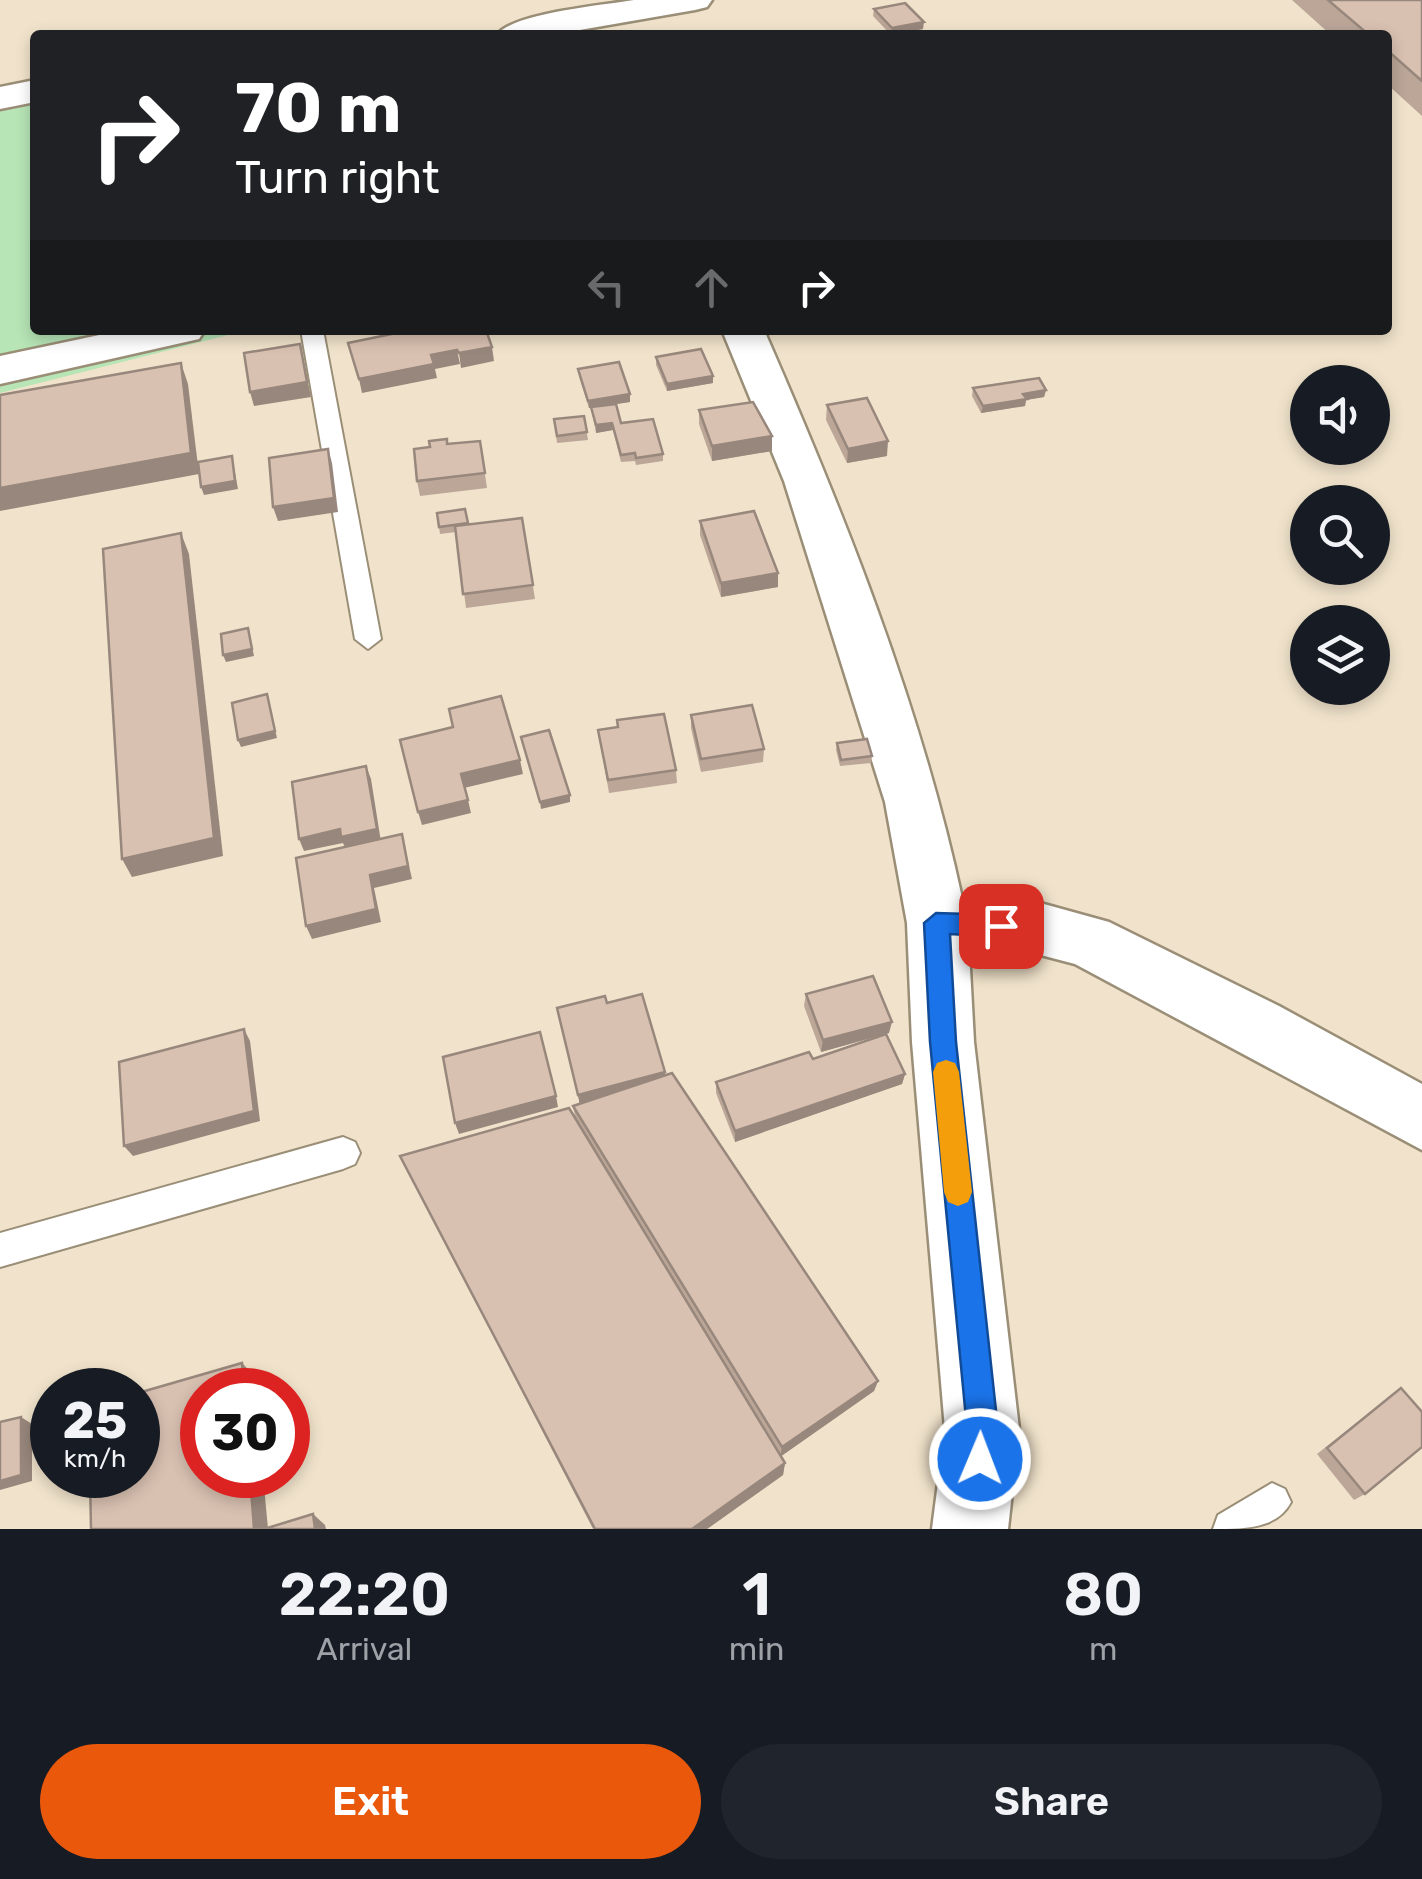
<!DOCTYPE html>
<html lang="en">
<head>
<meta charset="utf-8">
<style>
  body { margin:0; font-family:Rubik,sans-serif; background:#20242c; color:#f1f3f6; height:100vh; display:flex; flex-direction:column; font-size:38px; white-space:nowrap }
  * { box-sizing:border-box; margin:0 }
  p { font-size:32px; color:#9ea1a6 }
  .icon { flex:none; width:55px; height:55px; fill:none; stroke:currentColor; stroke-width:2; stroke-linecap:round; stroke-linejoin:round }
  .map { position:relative; height:1529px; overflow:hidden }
  .details { display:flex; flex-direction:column; background:#171b24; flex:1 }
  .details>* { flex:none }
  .hud { position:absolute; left:30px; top:30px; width:1362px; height:305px; border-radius:10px; box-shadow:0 5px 15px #0003; background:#202124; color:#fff; overflow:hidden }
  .fabs { position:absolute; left:1290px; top:365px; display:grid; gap:20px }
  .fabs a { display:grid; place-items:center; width:100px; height:100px; border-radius:50%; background:#171b24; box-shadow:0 5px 15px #0003; font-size:50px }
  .speed { position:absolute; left:30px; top:1368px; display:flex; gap:20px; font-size:50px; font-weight:700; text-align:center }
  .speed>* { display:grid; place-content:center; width:130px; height:130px; border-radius:50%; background:#171b24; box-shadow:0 5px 15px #0003; line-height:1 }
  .speed small { font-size:25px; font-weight:400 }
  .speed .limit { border:15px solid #d22; background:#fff; color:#111 }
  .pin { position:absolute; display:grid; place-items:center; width:85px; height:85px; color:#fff; margin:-42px; border-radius:20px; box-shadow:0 5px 15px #0006 }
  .me { position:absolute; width:110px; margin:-55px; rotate:1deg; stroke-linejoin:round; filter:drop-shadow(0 0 8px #0008) }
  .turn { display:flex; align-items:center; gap:35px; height:210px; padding:0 40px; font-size:45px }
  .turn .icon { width:130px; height:130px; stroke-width:2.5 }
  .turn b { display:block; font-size:70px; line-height:85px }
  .lanes { display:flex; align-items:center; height:95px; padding:0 40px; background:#0003; justify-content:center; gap:50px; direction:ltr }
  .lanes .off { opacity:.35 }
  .eta { display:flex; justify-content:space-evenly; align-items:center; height:170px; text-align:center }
  .eta b { font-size:60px; font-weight:600; line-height:70px }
  .button { display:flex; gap:20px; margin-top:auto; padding:20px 40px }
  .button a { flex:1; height:115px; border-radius:60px; background:#ea580c; color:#fff; font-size:40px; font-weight:600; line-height:115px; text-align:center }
  .button a+a { background:#20242c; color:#f1f3f6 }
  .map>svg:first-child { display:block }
  .green { fill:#b7e5b6 }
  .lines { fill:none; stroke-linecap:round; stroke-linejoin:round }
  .service-casing { stroke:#9a8e77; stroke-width:4 }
  .minor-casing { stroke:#9a8e77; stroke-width:5 }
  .service { fill:#fff; fill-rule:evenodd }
  .minor { fill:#fff; fill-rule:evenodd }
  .wall { fill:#bba698 }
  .shaded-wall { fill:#98877c }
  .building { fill:#d9c1b1; stroke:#98877c; stroke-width:2.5 }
  .route { fill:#1a73e8; stroke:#114b97; stroke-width:2.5 }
  .slow { fill:#f59e0b }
</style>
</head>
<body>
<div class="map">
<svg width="1422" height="1529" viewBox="0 0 1422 1529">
  <rect width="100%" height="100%" fill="#f1e3cb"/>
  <polygon class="green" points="35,96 35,330 248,330 0,393 0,102"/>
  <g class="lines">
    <defs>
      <g id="service">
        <polygon points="301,330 323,330 381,639 368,649 355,639"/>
        <polygon points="343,1137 355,1142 360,1153 355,1164 343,1169 0,1267 0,1233"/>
        <path d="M1272 1483 1285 1489 1291 1502C1277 1529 1244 1529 1213 1529L1218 1515Z"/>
      </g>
      <g id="minor">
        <path d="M634 0H712L707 7 695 10 551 35H497C512 13 605 5 634 0Z"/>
        <polygon points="35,80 35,102 0,109 0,87"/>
        <polygon points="123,330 205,330 199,339 0,384 0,356"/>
        <path d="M722 330H764C844 513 920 703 962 898L1033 901 1109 922 1279 1006 1422 1084V1150L1075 964 1033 953 969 950 974 1042 1019 1429 1008 1529H932L945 1429 912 1042 907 923 885 802 784 481Z"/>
      </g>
    </defs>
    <use href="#service" class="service-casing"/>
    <use href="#minor" class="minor-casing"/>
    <use href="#service" class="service"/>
    <use href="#minor" class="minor"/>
  </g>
  <g class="wall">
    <polygon points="1292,0 1422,0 1422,116 1388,85 1388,35 1331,35"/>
    <polygon points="874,9 923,29 891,35 873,16"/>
    <polygon points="656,357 713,383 667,391 656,365"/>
    <polygon points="578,369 630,402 603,406 621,423 663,454 663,461 636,465 635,461 621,462 613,430 596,433 591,408 589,408 579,376"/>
    <polygon points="973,388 1046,390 1044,397 1026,400 1025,406 981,413 972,396"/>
    <polygon points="827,405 887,456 847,463 826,420"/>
    <polygon points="699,410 772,436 772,451 712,461 699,424"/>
    <polygon points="584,416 588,440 557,443 554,419"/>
    <polygon points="480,441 487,488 420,496 417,481 430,447"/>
    <polygon points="465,509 468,525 522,518 535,599 466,608 456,532 440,534 439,527"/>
    <polygon points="700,521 778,587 721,597 700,535"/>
    <polygon points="691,715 764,749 763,762 701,772 691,728"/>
    <polygon points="598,730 676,770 677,783 609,793"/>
    <polygon points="837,743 872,756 871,763 840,766 836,750"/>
    <polygon points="806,994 889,1033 821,1052 804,1006"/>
    <polygon points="607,1003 665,1072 665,1075 878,1381 874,1391 781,1456 785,1463 783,1475 707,1529 593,1529 400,1156 575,1117 573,1106 580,1104 557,1008"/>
    <polygon points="905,1074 902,1084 735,1142 716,1093 716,1082"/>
    <polygon points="1401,1388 1365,1494 1354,1500 1317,1454"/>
  </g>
  <g class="shaded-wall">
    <polygon points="924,22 923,29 892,35 892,28"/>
    <polygon points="300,344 311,397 254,406 250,392"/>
    <polygon points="492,347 494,361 461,368 459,353"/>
    <polygon points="457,350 460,364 435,369 437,378 362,393 359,379 431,355"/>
    <polygon points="181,363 188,384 199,474 0,511 0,488"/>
    <polygon points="713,376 713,383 667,391 667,384"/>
    <polygon points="1046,390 1044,397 1026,400 1025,406 981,413 983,406 1023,394"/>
    <polygon points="630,394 630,402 589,408 588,401"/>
    <polygon points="612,423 613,430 596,433 596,425"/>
    <polygon points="772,436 772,451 712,461 712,446"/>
    <polygon points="888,441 887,456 847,463 848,449"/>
    <polygon points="328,449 332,463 338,512 278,521 273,507"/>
    <polygon points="232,456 238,489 204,495 201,487"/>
    <polygon points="181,533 189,554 223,856 132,877 122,859"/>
    <polygon points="778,573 778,587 721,597 721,583"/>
    <polygon points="248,628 254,656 226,662 223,655"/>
    <polygon points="267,694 277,738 241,747 238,740"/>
    <polygon points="520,760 523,774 464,788 461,774"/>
    <polygon points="366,766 371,779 381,842 346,850 343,843 304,851 299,839 340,829"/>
    <polygon points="570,795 570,802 541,809 540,802"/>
    <polygon points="468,800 471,813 422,825 418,812"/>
    <polygon points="402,834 412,879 374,888 381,922 312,939 306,926 370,875"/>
    <polygon points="892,1022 889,1033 821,1052 823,1040"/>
    <polygon points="244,1029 250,1041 260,1121 133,1156 124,1146"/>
    <polygon points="665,1072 665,1083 580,1106 578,1095"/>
    <polygon points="905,1074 902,1084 735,1142 735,1131"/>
    <polygon points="556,1096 558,1107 459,1134 455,1123"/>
    <polygon points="242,1363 256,1378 257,1390 244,1390"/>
    <polygon points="878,1381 874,1391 780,1457 782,1447"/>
    <polygon points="21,1417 32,1424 32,1481 0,1490 0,1481"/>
    <polygon points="785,1463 783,1475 707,1529 692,1529"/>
    <polygon points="250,1475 263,1475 268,1529 254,1529"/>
    <polygon points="313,1514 325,1525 326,1529 315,1529"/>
  </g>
  <g class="building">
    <polygon points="1328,0 1422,0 1422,81 1388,51 1388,35 1369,35"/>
    <polygon points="905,3 924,22 892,28 874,9"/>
    <polygon points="411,330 486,330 492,347 459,353 457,350 431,355 434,364 359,379 348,343"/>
    <polygon points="300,344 307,382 250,392 244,353"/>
    <polygon points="701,349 713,376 667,384 656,357"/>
    <polygon points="619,362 630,394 588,401 578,369"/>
    <polygon points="181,363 191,453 0,488 0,395"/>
    <polygon points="1039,378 1046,390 1023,394 1027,399 983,406 973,388"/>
    <polygon points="867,398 888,441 848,449 827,405"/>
    <polygon points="753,402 772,436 712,446 699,410"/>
    <polygon points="616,404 621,423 653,419 663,454 636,458 635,453 621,455 612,423 596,425 591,407"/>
    <polygon points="584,416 587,432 557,436 554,419"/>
    <polygon points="447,439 447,444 480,441 485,473 417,481 414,449 430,447 429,441"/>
    <polygon points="328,449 334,498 273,507 269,458"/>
    <polygon points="232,456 235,481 201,487 198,462"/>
    <polygon points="465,509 468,523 439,527 437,513"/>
    <polygon points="754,511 778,573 721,583 700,521"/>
    <polygon points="522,518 533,585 463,594 455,526"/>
    <polygon points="181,533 214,838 122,859 103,549"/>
    <polygon points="248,628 252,649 223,655 221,634"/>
    <polygon points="267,694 275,731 238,740 232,703"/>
    <polygon points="501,696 520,760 461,774 468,800 418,812 400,740 453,727 449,709"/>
    <polygon points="752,705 764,749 701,759 691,715"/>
    <polygon points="664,714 676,770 608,780 598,730 618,727 617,720"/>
    <polygon points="549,730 570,795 540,802 521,737"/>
    <polygon points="867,739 872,756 841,760 837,743"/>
    <polygon points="366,766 377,829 341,837 340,829 299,839 292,782"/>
    <polygon points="402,834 408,866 370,875 376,909 306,926 296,858"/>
    <polygon points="873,976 892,1022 823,1040 806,994"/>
    <polygon points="642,994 665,1072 578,1095 557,1008 605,996 607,1003"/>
    <polygon points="244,1029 254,1111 124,1146 119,1062"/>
    <polygon points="540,1032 556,1096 455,1123 443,1057"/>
    <polygon points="886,1034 905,1074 735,1131 716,1082 809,1052 813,1059"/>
    <polygon points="672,1073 878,1381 782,1447 573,1106"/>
    <polygon points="569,1108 785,1463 692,1529 595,1529 400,1156"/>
    <polygon points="242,1363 244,1390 202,1390 202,1475 250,1475 254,1529 91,1529 90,1475 138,1475 138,1393"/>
    <polygon points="1401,1388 1422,1412 1422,1447 1365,1494 1327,1448"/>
    <polygon points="21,1417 21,1475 0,1481 0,1422"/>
    <polygon points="313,1514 315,1529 264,1529"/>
  </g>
  <polygon class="route" points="936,913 1001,915 1013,926 1001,937 950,934 956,1042 998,1429 991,1470 980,1475 969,1470 964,1459 967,1429 930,1042 924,923"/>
  <polygon class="slow" points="946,1060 955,1063 959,1072 972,1192 968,1202 958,1206 948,1202 944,1192 933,1072 937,1063"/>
</svg>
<div class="fabs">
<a><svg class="icon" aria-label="sound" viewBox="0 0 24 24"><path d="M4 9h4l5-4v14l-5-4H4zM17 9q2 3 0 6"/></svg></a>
<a><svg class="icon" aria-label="search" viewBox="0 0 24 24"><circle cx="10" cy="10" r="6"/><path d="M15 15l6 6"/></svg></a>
<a><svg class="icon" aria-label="layers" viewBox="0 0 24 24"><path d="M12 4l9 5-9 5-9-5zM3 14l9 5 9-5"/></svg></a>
</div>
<div class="speed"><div>25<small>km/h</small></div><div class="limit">30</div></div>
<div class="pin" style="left:1001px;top:926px;background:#d93025"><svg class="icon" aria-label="arrive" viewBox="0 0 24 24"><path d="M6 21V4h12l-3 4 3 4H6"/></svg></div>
<svg class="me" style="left:980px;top:1459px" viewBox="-20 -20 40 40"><circle r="17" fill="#1a73e8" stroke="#fff" stroke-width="3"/><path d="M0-11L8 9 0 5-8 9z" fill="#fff"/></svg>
<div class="hud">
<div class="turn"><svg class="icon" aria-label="right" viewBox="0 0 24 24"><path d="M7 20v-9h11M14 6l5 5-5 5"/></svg><div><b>70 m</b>Turn right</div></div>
<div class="lanes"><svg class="icon off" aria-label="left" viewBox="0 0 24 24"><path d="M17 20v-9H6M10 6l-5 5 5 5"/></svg><svg class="icon off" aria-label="ahead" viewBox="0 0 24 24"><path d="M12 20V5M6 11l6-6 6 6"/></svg><svg class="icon" aria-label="right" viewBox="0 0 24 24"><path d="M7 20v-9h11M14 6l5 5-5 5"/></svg></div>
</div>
</div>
<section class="details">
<div class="eta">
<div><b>22:20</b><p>Arrival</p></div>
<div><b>1</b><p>min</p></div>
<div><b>80</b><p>m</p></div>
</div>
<div class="button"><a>Exit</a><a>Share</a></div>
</section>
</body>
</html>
